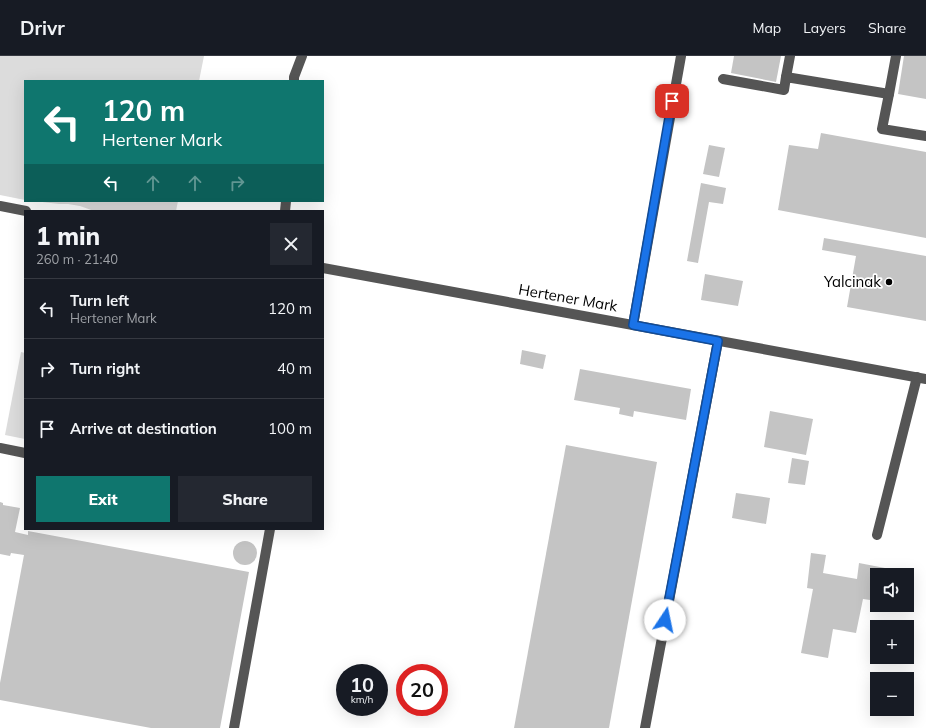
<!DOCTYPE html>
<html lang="en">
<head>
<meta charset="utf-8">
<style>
  body { margin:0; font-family:Mulish,sans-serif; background:#242831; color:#f1f3f6; height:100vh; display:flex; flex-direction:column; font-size:15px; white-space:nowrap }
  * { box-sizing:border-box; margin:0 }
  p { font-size:13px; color:#9ea1a6 }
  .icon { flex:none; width:22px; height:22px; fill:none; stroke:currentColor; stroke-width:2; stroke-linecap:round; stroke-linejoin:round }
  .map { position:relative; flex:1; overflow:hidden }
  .sheet { position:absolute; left:24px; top:154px; width:300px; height:320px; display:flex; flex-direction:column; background:#171b24; border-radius:0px; box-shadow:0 4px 16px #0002 }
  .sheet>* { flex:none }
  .guide { position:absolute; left:24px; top:24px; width:300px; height:122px; border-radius:0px; box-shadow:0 4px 16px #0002; background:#0f766e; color:#fff; overflow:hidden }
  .tools { position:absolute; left:870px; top:512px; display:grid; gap:8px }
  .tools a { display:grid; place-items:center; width:44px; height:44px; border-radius:0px; background:#171b24; box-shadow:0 4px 16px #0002; font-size:20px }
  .speed { position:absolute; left:336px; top:608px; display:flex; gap:8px; font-size:20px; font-weight:700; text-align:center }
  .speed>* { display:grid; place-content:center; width:52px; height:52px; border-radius:50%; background:#171b24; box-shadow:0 4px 16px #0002; line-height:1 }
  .speed small { font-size:10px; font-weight:400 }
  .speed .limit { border:6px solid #d22; background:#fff; color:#111 }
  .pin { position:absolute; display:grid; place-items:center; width:34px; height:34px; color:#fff; margin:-17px; border-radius:8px; box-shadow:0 2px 6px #0006 }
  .me { position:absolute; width:44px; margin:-22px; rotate:11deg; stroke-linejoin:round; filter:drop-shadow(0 0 3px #0008) }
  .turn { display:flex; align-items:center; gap:14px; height:84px; padding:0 12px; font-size:18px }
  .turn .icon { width:52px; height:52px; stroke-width:2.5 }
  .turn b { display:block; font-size:28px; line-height:34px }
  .lanes { display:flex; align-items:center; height:38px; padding:0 12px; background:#0003; justify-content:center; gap:20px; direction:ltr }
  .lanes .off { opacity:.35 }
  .round { display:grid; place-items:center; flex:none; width:42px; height:42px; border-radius:0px; background:#242831 }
  .summary { display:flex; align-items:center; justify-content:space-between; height:68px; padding:0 12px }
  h1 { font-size:24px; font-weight:800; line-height:30px }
  .action { display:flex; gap:8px; margin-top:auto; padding:8px 12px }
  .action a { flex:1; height:46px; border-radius:0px; background:#0f766e; color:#fff; font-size:16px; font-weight:800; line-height:46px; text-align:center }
  .action a+a { background:#242831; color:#f1f3f6 }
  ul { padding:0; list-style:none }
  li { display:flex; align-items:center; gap:12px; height:60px; padding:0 12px; border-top:1px solid #363941 }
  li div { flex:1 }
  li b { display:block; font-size:15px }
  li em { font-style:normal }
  header { display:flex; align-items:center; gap:24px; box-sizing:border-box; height:56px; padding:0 20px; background:#171b24; border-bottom:1px solid #363941 }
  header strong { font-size:19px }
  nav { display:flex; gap:22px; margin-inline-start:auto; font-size:14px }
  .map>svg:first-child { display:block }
  .green { fill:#dcdcdc }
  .building { fill:#c4c4c4 }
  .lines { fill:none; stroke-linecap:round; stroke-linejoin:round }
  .minor { stroke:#555; stroke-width:10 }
  .route-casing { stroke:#114b97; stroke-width:10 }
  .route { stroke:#1a73e8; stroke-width:7 }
  .poi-dot { fill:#000; stroke:#fff; stroke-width:1.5 }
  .labels { text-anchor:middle; stroke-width:3.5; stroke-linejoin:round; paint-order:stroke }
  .poi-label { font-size:15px; fill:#000; stroke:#fff; text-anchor:end }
  .street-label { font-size:15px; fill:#000; stroke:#fff }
</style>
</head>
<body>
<header>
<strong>Drivr</strong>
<nav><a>Map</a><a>Layers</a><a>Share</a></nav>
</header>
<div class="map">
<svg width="926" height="672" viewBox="0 0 926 672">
  <rect width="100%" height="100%" fill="#fff"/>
  <g class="green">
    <polygon points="0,0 204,0 199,25 25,25 25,144 0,139"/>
    <polygon points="34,145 178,145 176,155 94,155 80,150 68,148 59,148"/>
    <polygon points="21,296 25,297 25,383 5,379"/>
  </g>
  <g class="building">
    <polygon points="734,0 781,0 776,26 731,17"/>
    <polygon points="904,0 926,0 926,43 898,38"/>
    <polygon points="821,77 926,96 926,182 778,154 789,89 818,93"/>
    <polygon points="709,89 725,92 719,121 703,118"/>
    <polygon points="701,127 726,132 723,148 709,146 698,207 687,205"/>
    <polygon points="824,182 926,200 926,265 847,251 856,200 822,194"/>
    <polygon points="705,218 743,225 738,250 701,244"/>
    <polygon points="522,294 546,299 543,313 520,308"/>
    <polygon points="580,313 691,333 686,364 634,355 633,361 619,358 620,352 574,344"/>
    <polygon points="770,355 813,363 806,399 764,391"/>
    <polygon points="566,389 657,406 609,672 514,672"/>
    <polygon points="792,402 809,405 805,429 788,427"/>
    <polygon points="736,437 770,442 766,468 732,462"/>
    <polygon points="0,446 3,447 3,449 20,452 15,476 28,479 28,475 249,516 220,672 151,672 0,644 0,627 24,499 11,497 10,500 0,498"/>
    <circle cx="245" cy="497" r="12"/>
    <polygon points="811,497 826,499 823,517 857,523 859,507 885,512 884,519 877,519 877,545 863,543 856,577 833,573 828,602 801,597 813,533 807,532"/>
  </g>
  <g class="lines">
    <g class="minor">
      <polyline points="786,21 790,0"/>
      <polyline points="723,23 784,34 786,21 889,38 882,73 926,80"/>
      <polyline points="294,25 294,21 302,0"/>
      <polyline points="889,38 896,0"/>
      <polyline points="0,150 26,155"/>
      <polyline points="285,155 286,145"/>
      <polyline points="323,212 926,323"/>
      <polyline points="633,269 681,0"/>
      <polyline points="0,392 25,397"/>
      <polyline points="877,479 917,321"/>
      <polyline points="234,672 270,473"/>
      <polyline points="645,672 718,285"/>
    </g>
  </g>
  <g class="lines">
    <defs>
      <polyline id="route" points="665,564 718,285 633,269 672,45"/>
    </defs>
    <use href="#route" class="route-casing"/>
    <use href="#route" class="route"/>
  </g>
  <circle class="poi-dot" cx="889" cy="226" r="4"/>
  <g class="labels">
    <g class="poi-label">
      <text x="881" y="231">Yalcinak</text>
    </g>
    <g class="street-label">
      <text transform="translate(568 242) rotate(10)" y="5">Hertener Mark</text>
    </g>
  </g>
</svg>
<div class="tools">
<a><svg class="icon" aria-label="sound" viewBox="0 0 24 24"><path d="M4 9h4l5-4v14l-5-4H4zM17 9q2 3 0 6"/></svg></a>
<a>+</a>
<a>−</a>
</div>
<div class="speed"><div>10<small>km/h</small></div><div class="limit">20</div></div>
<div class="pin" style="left:672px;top:45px;background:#d93025"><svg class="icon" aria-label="arrive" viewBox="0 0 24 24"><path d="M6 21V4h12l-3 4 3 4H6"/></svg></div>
<svg class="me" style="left:665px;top:564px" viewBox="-20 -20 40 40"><circle r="19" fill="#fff"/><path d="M0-13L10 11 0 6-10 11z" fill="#1a73e8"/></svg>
<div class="guide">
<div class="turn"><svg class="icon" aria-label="left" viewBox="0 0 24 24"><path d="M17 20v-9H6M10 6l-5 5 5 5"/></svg><div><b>120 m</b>Hertener Mark</div></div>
<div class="lanes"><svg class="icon" aria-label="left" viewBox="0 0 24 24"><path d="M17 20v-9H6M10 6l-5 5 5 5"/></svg><svg class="icon off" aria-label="ahead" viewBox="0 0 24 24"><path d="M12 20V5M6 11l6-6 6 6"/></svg><svg class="icon off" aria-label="ahead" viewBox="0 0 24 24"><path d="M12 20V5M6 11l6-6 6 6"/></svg><svg class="icon off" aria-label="right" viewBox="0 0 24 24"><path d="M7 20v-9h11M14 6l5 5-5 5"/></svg></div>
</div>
<section class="sheet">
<div class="summary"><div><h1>1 min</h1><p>260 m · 21:40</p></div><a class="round"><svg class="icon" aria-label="close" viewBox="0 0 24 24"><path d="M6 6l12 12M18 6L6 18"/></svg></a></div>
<ul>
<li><svg class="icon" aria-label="left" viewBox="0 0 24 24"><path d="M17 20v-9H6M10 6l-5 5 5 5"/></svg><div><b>Turn left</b><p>Hertener Mark</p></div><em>120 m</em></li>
<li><svg class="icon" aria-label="right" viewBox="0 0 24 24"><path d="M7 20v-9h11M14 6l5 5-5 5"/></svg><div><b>Turn right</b></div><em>40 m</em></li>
<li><svg class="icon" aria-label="arrive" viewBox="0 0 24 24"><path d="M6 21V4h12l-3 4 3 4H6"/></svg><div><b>Arrive at destination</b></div><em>100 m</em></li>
</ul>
<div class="action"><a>Exit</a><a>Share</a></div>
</section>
</div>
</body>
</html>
